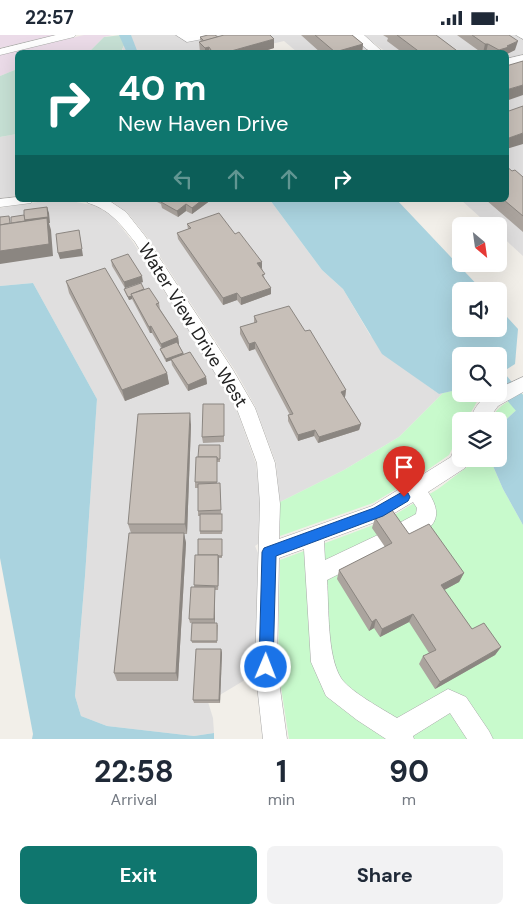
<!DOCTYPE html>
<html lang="en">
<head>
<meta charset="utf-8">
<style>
  body { margin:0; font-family:"DM Sans",sans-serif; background:#f2f2f3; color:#1f2937; height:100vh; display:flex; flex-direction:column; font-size:19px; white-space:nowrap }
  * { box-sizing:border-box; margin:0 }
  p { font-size:16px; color:#747a83 }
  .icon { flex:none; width:28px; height:28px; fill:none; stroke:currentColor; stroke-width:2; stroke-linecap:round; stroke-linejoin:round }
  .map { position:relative; height:704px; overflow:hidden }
  .panel { display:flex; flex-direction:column; background:#fff; flex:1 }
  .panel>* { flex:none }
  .banner { position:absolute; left:15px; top:15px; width:494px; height:152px; border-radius:8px; box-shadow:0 5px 20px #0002; background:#0f766e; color:#fff; overflow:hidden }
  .needle { width:32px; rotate:151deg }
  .controls { position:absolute; left:452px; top:182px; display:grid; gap:10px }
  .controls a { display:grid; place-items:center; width:55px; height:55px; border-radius:8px; background:#fff; box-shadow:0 5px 20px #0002; font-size:25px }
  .pin { position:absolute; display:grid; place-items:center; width:42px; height:42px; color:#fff; margin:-51px -21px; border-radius:50% 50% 50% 0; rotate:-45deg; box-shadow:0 0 5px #0007 }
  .pin .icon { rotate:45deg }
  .me { position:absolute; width:55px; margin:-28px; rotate:1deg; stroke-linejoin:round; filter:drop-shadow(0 0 4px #0008) }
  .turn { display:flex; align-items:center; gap:18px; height:105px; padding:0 20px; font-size:22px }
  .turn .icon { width:65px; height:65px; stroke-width:2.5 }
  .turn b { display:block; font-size:35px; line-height:42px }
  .lanes { display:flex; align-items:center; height:48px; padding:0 20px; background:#0003; justify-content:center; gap:25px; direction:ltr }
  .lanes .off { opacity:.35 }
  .eta { display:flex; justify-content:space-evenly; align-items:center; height:85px; text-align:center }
  .eta b { font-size:30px; font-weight:700; line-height:35px }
  .action { display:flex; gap:10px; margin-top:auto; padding:10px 20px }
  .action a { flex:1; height:58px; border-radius:8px; background:#0f766e; color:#fff; font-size:20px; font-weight:700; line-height:58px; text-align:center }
  .action a+a { background:#f2f2f3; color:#1f2937 }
  .status { display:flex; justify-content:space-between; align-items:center; height:35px; padding:0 25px; background:#fff; direction:ltr }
  .status svg { height:14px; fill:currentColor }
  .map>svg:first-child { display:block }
  .residential { fill:#e0dfdf }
  .industrial { fill:#ebdbe8 }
  .wetland { fill:#c6e0d4 }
  .park { fill:#c8facc }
  .water { fill:#aad3df }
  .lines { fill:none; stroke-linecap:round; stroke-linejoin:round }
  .canal { fill:#aad3df; fill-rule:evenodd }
  .minor-casing { stroke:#a9a9a9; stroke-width:1 }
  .minor { fill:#fff; fill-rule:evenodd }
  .wall { fill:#aba49e }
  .shaded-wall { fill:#8b8681 }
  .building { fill:#c7bfb8; stroke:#8b8681 }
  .route { fill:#1a73e8; stroke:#114b97 }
  .labels { text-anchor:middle; stroke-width:5; stroke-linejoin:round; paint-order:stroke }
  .street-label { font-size:18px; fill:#222; stroke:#fff }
</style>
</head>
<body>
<div class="status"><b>22:57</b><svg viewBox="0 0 49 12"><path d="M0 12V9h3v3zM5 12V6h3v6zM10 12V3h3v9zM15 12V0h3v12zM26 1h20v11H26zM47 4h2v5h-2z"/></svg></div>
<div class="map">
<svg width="523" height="704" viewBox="0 0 523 704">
  <rect width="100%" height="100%" fill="#f2efe9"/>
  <g class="residential">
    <polygon points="122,0 350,0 372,17 297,17 284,6 237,17 121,18 125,8"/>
    <polygon points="363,0 423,0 447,17 386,17"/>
    <polygon points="436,0 515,0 523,5 523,19 506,24 506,18 460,17"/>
    <polygon points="523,27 523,221 499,199 499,191 490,191 461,165 506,165 506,32"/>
    <polygon points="17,99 17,161 0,163 0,102"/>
    <polygon points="50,165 71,166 97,171 114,183 133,207 219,343 237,376 256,429 260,468 258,509 255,511 258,518 255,639 208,667 213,683 214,698 194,701 107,691 81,681 75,661 85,541 97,364 33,248 0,251 0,173"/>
    <polygon points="109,165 270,165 322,235 343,254 370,300 414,341 439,359 443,358 399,402 344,435 280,467 276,428 255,371 236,337 147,202 127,177"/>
  </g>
  <g class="industrial">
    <polygon points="0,0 56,0 0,13"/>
    <polygon points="84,0 112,0 104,2 89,17 18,18 17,34 0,41 0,20"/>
  </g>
  <g class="wetland">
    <polygon points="122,0 125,8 121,17 89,17 104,2"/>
    <polygon points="17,34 17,99 0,102 0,41"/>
  </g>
  <g class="park">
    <polygon points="461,354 461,359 484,359 479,363 466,386 461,386 461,396 449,420 423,438 373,468 280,501 280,467 344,435 399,402 443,358"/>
    <path d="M523 359V369L499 391V386H490C498 370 507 367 523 359Z"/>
    <polygon points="471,424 490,424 503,454 523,490 523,704 289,704 278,633 280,525 384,486 438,454 467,432"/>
  </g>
  <g class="water">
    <polygon points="270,165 397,165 483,256 461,256 461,294 499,294 499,273 518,294 515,329 499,339 499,321 461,321 461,354 439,359 382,319 343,254 322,235"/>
    <polygon points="33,248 97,364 85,541 75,661 81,681 107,691 194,701 214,698 214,704 32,704 33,699 0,523 0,251"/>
    <polygon points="523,369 523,490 503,454 490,424 499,424 499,391"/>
  </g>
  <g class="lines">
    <g class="canal">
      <polygon points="119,0 131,0 138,18 127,18"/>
      <polygon points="499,337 505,339 523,360 523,379 517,377 499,356"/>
    </g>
    <defs>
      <g id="minor">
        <polygon points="56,0 76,0 74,2 0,20 0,14"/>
        <polygon points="176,0 215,0 213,2 187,7"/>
        <polygon points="351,0 364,0 384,18 371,18"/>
        <polygon points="516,0 523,0 523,4"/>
        <polygon points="523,20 523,27 506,31 506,24"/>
        <polygon points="18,162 18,165 33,165 31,168 0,172 0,164"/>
        <path d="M86 165H108L126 177 145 201 233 335 255 373 275 428 280 469 279 504 372 471 451 422 454 414 461 412V424H469L465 433 428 457C449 488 426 498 399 508L392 506 389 499 392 492 416 479 417 473 413 467 386 483 324 506 325 525 382 498 389 500 392 507 389 514 327 545C329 573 327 621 341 643 349 656 384 675 397 683L448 654 466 662 489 696 493 704H467L450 678 413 701 414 704H386L357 685 326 661 311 627 304 514 279 523 277 632 287 704H263L255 632 260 469 257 428 237 374 135 207C122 191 110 174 88 168Z"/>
        <path d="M523 342V357L498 371 487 386H469C475 372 482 359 499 359V353Z"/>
      </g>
    </defs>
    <use href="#minor" class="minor-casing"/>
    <use href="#minor" class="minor"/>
  </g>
  <g class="wall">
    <polygon points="301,0 352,0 363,9 362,17 371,18 321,18"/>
    <polygon points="383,0 436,0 460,18 403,18 387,6 388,3"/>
    <polygon points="457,0 509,0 515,15 507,19 506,21 506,18 482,18"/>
    <polygon points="200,2 218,2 274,13 258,18 201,18 200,17 199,7 202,7 200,5"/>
    <polygon points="512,136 523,142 523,197 486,165 506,165"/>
    <polygon points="153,165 211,165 192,179 186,176 178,182 162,173 161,169"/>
    <polygon points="187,189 262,233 265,245 271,253 271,259 241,270 237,265 223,270 178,204 177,198 188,194"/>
    <polygon points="111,225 143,247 125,253 112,231"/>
    <polygon points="66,246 167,338 169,349 125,366 69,258"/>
    <polygon points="124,254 144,254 159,268 160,274 178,302 179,309 178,309 184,319 206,342 207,349 188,356 172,330 171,325 166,327 161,317 160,314 161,313 152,298 150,298 132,264 129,265 125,257"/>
    <polygon points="254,281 305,296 346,355 345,362 344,362 361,389 359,395 318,408 314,401 298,406 288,386 288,380 290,380 255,314 249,316 240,299 240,292 254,288"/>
    <polygon points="224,375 224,407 203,408 202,402"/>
    <polygon points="191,390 187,499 184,499 186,508 178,646 117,646 114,638 131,498 128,489"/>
    <polygon points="220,410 220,427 217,427 217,449 220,454 222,499 200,499 200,481 198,481 198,453 195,453 195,447 198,422"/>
    <polygon points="375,483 409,499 464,538 459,547 444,555 472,594 501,612 495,620 435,654 419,629 423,621 429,618 409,587 380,602 374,593 369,596 337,544 339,535 385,512 372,493"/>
    <polygon points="222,504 222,523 219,523 218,555 215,555 215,588 218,590 217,608 192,608 192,588 190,588 189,584 194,552 198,520"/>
    <polygon points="221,614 222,618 220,668 194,668 193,665"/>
  </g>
  <g class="shaded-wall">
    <polygon points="274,4 274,13 258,18 224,18"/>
    <polygon points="518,6 515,15 507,19 506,21 506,18 498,18 499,15 507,11"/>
    <polygon points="363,9 362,18 335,18 335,17"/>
    <polygon points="485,9 488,9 486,18 483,18"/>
    <polygon points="209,12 209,18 205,18 205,13"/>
    <polygon points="523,50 523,60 506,66 506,55"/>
    <polygon points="523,98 523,109 506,114 506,104"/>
    <polygon points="202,165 211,165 192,179 192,173"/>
    <polygon points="186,169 186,176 178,182 177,176"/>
    <polygon points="47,172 49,178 50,188 49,188 51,195 53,221 0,229 0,216 25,191 24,180"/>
    <polygon points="79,195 83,221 60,224 58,218"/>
    <polygon points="262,227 262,233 257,235 257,228"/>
    <polygon points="142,241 143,247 125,253 124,247"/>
    <polygon points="271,253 271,259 241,270 241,263"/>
    <polygon points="237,258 237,265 223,270 223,263"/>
    <polygon points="132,261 132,264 129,265 128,262"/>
    <polygon points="151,291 152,298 150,298 149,292"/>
    <polygon points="178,302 179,309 162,315 161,309"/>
    <polygon points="255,307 255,314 249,316 249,309"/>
    <polygon points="183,318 184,321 166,327 166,324"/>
    <polygon points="167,338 169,349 125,366 122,355"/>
    <polygon points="206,342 207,349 188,356 188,350"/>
    <polygon points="346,355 345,362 341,363 341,357"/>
    <polygon points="190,378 191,390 187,499 185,489"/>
    <polygon points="361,389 359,395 318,408 319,402"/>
    <polygon points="315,395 314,401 298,406 298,400"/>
    <polygon points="184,498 186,508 178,646 176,638"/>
    <polygon points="218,520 219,525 218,555"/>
    <polygon points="464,538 459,547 437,559 441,550"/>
    <polygon points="215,552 215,588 214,584"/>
    <polygon points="413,579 409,587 380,602 382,594"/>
    <polygon points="376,584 374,593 369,596 372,587"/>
    <polygon points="501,612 495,620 435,654 440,647"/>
    <polygon points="221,614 222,618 220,668 219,665"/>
  </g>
  <g class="building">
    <polygon points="208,0 215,0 218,2 204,6 200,2"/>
    <polygon points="224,0 270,0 274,4 224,18 213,18 209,12 205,13 199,7"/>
    <polygon points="315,0 352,0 363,9 335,17"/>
    <polygon points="397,0 436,0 460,18 421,18"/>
    <polygon points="472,0 509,0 518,6 507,11 509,12 499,15 488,9 485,9"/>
    <polygon points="368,15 371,18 362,18"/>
    <polygon points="523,26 523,50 506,55 506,31"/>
    <polygon points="523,71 523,98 506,104 506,77"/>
    <polygon points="506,131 512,136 515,135 523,142 523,181 504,165 506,165"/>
    <polygon points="164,165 202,165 192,173 186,169 177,176 161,167"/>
    <polygon points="47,172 48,182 24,185 24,175"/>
    <polygon points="219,178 235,199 239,197 262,227 257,228 265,239 262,240 271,253 241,263 237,258 223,263 177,198 191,193 187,189"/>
    <polygon points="24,180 25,186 11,188 11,182"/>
    <polygon points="9,181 10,188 0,190 0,182"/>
    <polygon points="47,183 49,209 0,216 0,190"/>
    <polygon points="79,195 82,214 58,218 56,199"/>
    <polygon points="128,219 142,241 124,247 111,225"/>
    <polygon points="105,233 167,338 122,355 66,246"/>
    <polygon points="141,248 144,254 131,259 132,261 128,262 124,254"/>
    <polygon points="149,253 159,268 156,269 178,302 161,309 151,291 149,292 131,259"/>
    <polygon points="289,271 305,296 310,295 346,355 341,357 361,389 319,402 315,395 298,400 288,380 293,379 255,307 249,309 240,292 257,287 254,281"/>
    <polygon points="177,307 183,318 166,324 160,314"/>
    <polygon points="190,317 206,342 188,350 171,324"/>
    <polygon points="203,369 224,369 224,401 202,402"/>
    <polygon points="190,378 185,489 128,489 138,379"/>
    <polygon points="199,410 220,410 220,424 217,424 217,422 198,422"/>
    <polygon points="196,422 217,422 217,447 195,447"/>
    <polygon points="220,448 221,475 198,476 198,449"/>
    <polygon points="392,475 409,499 429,489 464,538 441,550 472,594 484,588 501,612 440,647 423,621 436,615 413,579 382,594 376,584 372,587 339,535 392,508 375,483"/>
    <rect x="200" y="479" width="22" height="17"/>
    <polygon points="129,498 184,498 176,638 114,638"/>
    <polygon points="198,504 222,504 222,521 218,521 218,520 198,520"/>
    <polygon points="195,520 218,520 218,551 194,550"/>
    <polygon points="191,552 215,552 214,584 189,584"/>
    <polygon points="192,588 217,588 217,606 191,606"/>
    <polygon points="196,614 221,614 219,665 193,665"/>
  </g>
  <polygon class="route" points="404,456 408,458 410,462 408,466 383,481 276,521 273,632 271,638 266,640 261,638 259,632 262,517 264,513 374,473"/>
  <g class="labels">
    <g class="street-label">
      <text transform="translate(193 290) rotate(58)" y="6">Water View Drive West</text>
    </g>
  </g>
</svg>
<div class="controls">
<a><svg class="needle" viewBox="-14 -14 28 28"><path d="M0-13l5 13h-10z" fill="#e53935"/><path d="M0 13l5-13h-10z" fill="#747a83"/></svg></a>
<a><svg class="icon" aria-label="sound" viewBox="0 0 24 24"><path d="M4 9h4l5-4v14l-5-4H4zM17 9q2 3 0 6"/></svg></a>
<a><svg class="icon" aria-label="search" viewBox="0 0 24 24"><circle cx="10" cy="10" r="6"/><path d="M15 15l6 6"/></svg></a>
<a><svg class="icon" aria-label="layers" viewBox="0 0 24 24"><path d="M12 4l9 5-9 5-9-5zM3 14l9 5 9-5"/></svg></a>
</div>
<div class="pin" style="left:404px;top:462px;background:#d93025"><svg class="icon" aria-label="arrive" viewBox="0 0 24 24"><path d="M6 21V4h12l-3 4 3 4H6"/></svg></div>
<svg class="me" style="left:266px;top:632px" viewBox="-20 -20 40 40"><circle r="17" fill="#1a73e8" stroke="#fff" stroke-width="3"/><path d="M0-11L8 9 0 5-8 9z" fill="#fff"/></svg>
<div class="banner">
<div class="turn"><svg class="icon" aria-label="right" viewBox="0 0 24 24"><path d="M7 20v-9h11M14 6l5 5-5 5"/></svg><div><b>40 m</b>New Haven Drive</div></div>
<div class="lanes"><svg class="icon off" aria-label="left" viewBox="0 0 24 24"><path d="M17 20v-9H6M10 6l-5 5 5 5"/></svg><svg class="icon off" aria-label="ahead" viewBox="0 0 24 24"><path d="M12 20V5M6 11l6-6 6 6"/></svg><svg class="icon off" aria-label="ahead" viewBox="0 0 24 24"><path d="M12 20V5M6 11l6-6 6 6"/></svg><svg class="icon" aria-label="right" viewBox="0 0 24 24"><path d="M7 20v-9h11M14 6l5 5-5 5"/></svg></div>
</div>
</div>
<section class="panel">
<div class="eta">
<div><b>22:58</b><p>Arrival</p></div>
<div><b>1</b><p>min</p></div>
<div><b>90</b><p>m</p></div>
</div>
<div class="action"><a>Exit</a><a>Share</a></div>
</section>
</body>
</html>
